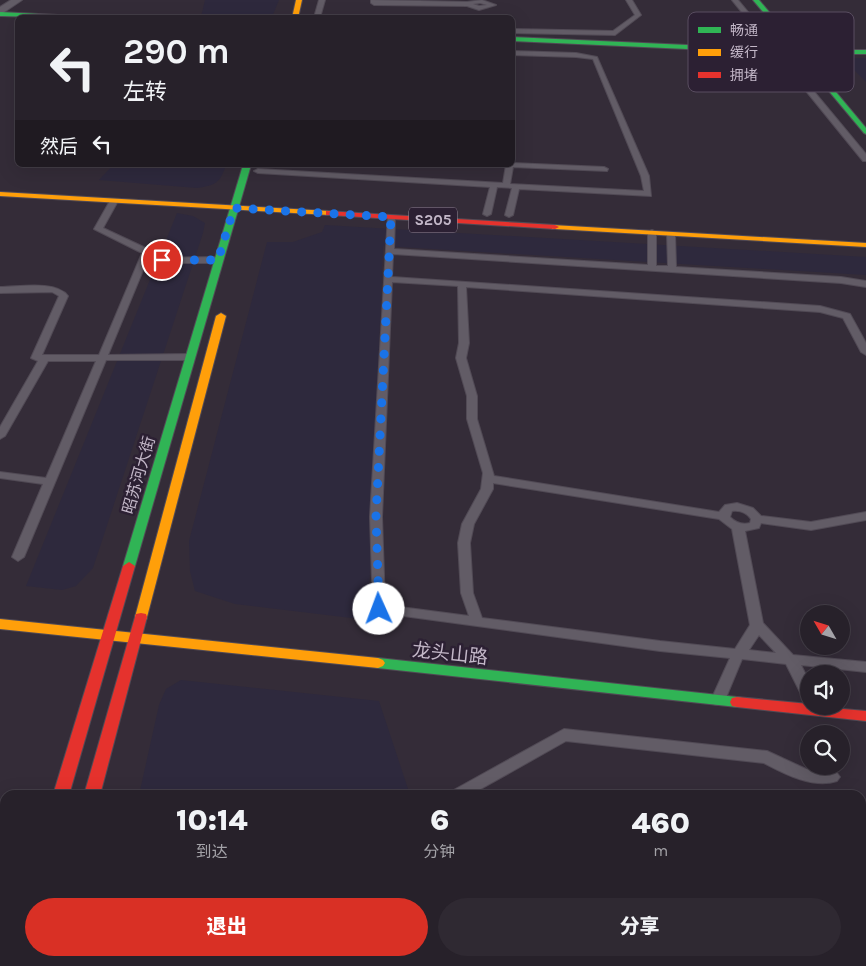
<!DOCTYPE html>
<html lang="zh">
<head>
<meta charset="utf-8">
<style>
  body { margin:0; font-family:Karla,"Noto Sans SC",sans-serif; background:#2f2932; color:#f1f3f6; height:100vh; display:flex; flex-direction:column; font-size:19px; white-space:nowrap }
  * { box-sizing:border-box; margin:0 }
  p { font-size:16px; color:#a4a3a8 }
  .icon { flex:none; width:28px; height:28px; fill:none; stroke:currentColor; stroke-width:2; stroke-linecap:round; stroke-linejoin:round }
  .map { position:relative; flex:1; overflow:hidden }
  .sheet { position:absolute; left:0px; top:790px; width:866px; height:176px; display:flex; flex-direction:column; background:#27212a; border-radius:15px 15px 0 0; box-shadow:0 5px 20px #0002,0 0 0 1px #433e47 }
  .sheet>* { flex:none }
  .top-card { position:absolute; left:15px; top:15px; width:500px; height:152px; border-radius:8px; box-shadow:0 5px 20px #0002,0 0 0 1px #433e47; background:#27212a; color:#f1f3f6; overflow:hidden }
  .needle { width:32px; rotate:309deg }
  .controls { position:absolute; left:800px; top:605px; display:grid; gap:10px }
  .controls a { display:grid; place-items:center; width:50px; height:50px; border-radius:50%; background:#27212a; box-shadow:0 5px 20px #0002,0 0 0 1px #433e47; font-size:25px }
  .pin { position:absolute; display:grid; place-items:center; width:42px; height:42px; color:#fff; margin:-21px; border:2px solid #fff; border-radius:50%; box-shadow:0 1px 5px #0007 }
  .me { position:absolute; width:55px; margin:-28px; rotate:358deg; stroke-linejoin:round; filter:drop-shadow(0 0 4px #0008) }
  .turn { display:flex; align-items:center; gap:18px; height:105px; padding:0 25px; font-size:22px }
  .turn .icon { width:65px; height:65px; stroke-width:2.5 }
  .turn b { display:block; font-size:35px; line-height:42px }
  .then { display:flex; align-items:center; height:48px; padding:0 25px; background:#0003; gap:10px; font-size:19px }
  .eta { display:flex; justify-content:space-evenly; align-items:center; height:85px; text-align:center }
  .eta b { font-size:30px; font-weight:800; line-height:35px }
  .cta { display:flex; gap:10px; margin-top:auto; padding:10px 25px }
  .cta a { flex:1; height:58px; border-radius:30px; background:#d93025; color:#fff; font-size:20px; font-weight:800; line-height:58px; text-align:center }
  .cta a+a { background:#2f2932; color:#f1f3f6 }
  .map>svg:first-child { display:block }
  .green { fill:#2e293d }
  .lines { fill:none; stroke-linecap:round; stroke-linejoin:round }
  .lane-casing { stroke:#514a55; stroke-width:2 }
  .street-casing { stroke:#514a55; stroke-width:2 }
  .fast-casing { stroke:#514a55; stroke-width:2 }
  .slow-casing { stroke:#514a55; stroke-width:2 }
  .jam-casing { stroke:#514a55; stroke-width:2 }
  .lane { fill:#625c66; fill-rule:evenodd }
  .street { fill:#625c66; fill-rule:evenodd }
  .fast { fill:#30b455; fill-rule:evenodd }
  .slow { fill:#ff9f0a; fill-rule:evenodd }
  .jam { fill:#e5322d; fill-rule:evenodd }
  .route { stroke:#1a73e8; stroke-width:9; stroke-dasharray:0 16.2 }
  .labels { text-anchor:middle; stroke-width:5; stroke-linejoin:round; paint-order:stroke }
  .shield { fill:#2c2033; stroke:#968a9b; stroke-width:1 }
  .shield-label { font-size:15px; font-weight:bold; fill:#c3b7c8 }
  .street-label { font-size:16px; fill:#c3b7c8; stroke:#2c2033 }
  .near-street-label { font-size:19px; fill:#c3b7c8; stroke:#2c2033 }
  .key { fill:#2c2033; stroke:#594d60; stroke-width:1 }
  .key-label { font-size:14px; fill:#c3b7c8 }
</style>
</head>
<body>
<div class="map">
<svg width="866" height="966" viewBox="0 0 866 966">
  <rect width="100%" height="100%" fill="#342c38"/>
  <g class="green">
    <polygon points="205,0 279,0 272,17 201,17"/>
    <polygon points="849,58 866,58 866,82 845,61"/>
    <path d="M113 165H226C220 183 216 185 197 188L99 180Z"/>
    <polygon points="177,213 193,216 205,223 203,233 93,568 76,586 62,590 26,586"/>
    <polygon points="325,225 866,257 866,275 383,246 368,620 235,604 195,591 190,571 189,541 267,242 293,242 322,232"/>
    <polygon points="181,680 379,701 410,795 139,795 159,705 166,689"/>
    <polygon points="103,961 466,961 467,966 102,966"/>
  </g>
  <g class="lines">
    <defs>
      <g id="lane">
        <polygon points="319,0 325,0 321,14 324,18 319,18 315,14"/>
        <path d="M371 0 467 2 482 0 496 5 479 10 467 6 374 5 371 3ZM480 3 487 5 479 6 473 4Z"/>
        <polygon points="626,0 632,0 641,15 615,35 512,33 512,29 613,31 635,15"/>
        <polygon points="732,0 738,0 866,154 866,161 863,161"/>
        <polygon points="512,51 576,53 597,57 649,176 651,196 519,189 513,215 509,217 505,215 512,188 497,187 491,214 487,216 483,214 490,187 258,173 254,171 258,169 503,183 506,165 512,165 512,163 604,167 608,169 607,171 513,167 510,184 644,191 641,176 593,59 576,57 512,55"/>
        <path d="M111 199 118 201 103 228 150 250 151 252 148 258 218 257 222 260 218 263H146L108 355 189 354 194 357 189 360H106L24 557 18 561 12 557 43 484 0 478V472L46 478 96 361H48L5 436 0 439V427L38 361 31 358 59 296 52 292 0 293V287C19 287 56 280 68 296L42 355H99L142 253 94 229Z"/>
        <path d="M388 215 395 217 394 249 648 265V232L652 230 656 232V266H668L667 234 671 232 675 234 676 267 841 277 866 281V287L841 283 393 254 392 277 820 306 850 314 866 343V355L861 352 843 318 820 312 466 287 469 343 466 358 477 396V419L494 476 719 512 725 505 737 503 753 508 761 516 811 522 866 512V520L811 530 761 523 759 528 745 531 763 623 793 655 866 662V672L801 665 809 681V701L804 700 786 664 742 659 725 700 723 704 718 705 713 704 711 700 730 658 660 651 374 612 373 609 370 517ZM392 282 458 286 459 343 456 358 467 396V419L483 473 481 489 462 524 458 543 461 593 469 616 385 605 382 517ZM493 483 719 519 732 529 750 625 735 649 660 641 482 618 473 593 470 543 474 524 493 489ZM732 511C740 510 747 513 751 519L750 523C742 525 736 523 730 517ZM759 635 776 653 749 650Z"/>
        <path d="M564 729 767 751 806 769 837 773 840 777 837 781C813 789 785 774 764 763L566 741 470 795H449L452 791Z"/>
        <polygon points="466,961 484,961 486,966 468,966"/>
      </g>
      <polygon id="street" points="11,0 22,0 0,15 0,7"/>
      <g id="fast">
        <polygon points="753,0 759,0 801,50 866,50 866,54 804,54 866,128 866,134 864,133 798,54 512,41 512,37 795,50"/>
        <polygon points="0,12 77,16 79,18 0,16"/>
        <polygon points="243,165 251,165 135,566 133,569 125,569 123,566"/>
        <polygon points="378,658 737,697 742,698 744,702 742,706 737,707 378,668 373,666 371,663 373,660"/>
        <polygon points="37,961 55,961 53,966 35,966"/>
      </g>
      <g id="slow">
        <polygon points="296,0 302,0 298,18 292,18"/>
        <polygon points="0,192 329,211 333,213 329,215 0,196"/>
        <polygon points="552,225 866,243 866,247 555,229 552,229"/>
        <polygon points="221,313 226,316 147,617 146,620 136,620 135,617 216,316"/>
        <polygon points="0,619 378,658 383,660 385,663 383,666 378,668 0,629"/>
        <polygon points="5,954 5,961 18,961 16,966 0,966 0,961"/>
      </g>
      <g id="jam">
        <polygon points="326,211 555,225 559,227 555,229 329,215 326,215"/>
        <polygon points="129,562 135,566 69,795 53,795 123,566"/>
        <polygon points="141,613 146,614 147,617 100,795 84,795 135,617 136,614"/>
        <polygon points="737,697 809,704 809,706 866,711 866,721 737,707 732,706 730,702 732,698"/>
      </g>
    </defs>
    <use href="#lane" class="lane-casing"/>
    <use href="#street" class="street-casing"/>
    <use href="#fast" class="fast-casing"/>
    <use href="#slow" class="slow-casing"/>
    <use href="#jam" class="jam-casing"/>
    <use href="#lane" class="lane"/>
    <use href="#street" class="street"/>
    <use href="#fast" class="fast"/>
    <use href="#slow" class="slow"/>
    <use href="#jam" class="jam"/>
  </g>
  <g class="lines">
    <polyline class="route" points="162,260 218,260 234,208 391,217 376,516 379,609"/>
  </g>
  <g class="labels">
    <rect class="shield" x="409" y="207.5" width="48" height="25" rx="4"/>
    <g class="shield-label">
      <text x="433" y="225">S205</text>
    </g>
    <g class="street-label">
      <text transform="translate(138 475) rotate(-74)" y="6">昭苏河大街</text>
    </g>
    <g class="near-street-label">
      <text transform="translate(450 653) rotate(6)" y="7">龙头山路</text>
    </g>
  </g>
  <rect x="688" y="12" width="166" height="80" rx="8" class="key"/>
  <rect x="698" y="27" width="23" height="6" fill="#30b455"/>
  <rect x="698" y="49" width="23" height="7" fill="#ff9f0a"/>
  <rect x="698" y="72" width="23" height="6" fill="#e5322d"/>
  <g class="key-label">
    <text x="730" y="35">畅通</text>
    <text x="730" y="57">缓行</text>
    <text x="730" y="80">拥堵</text>
  </g>
</svg>
<div class="controls">
<a><svg class="needle" viewBox="-14 -14 28 28"><path d="M0-13l5 13h-10z" fill="#e53935"/><path d="M0 13l5-13h-10z" fill="#a4a3a8"/></svg></a>
<a><svg class="icon" aria-label="sound" viewBox="0 0 24 24"><path d="M4 9h4l5-4v14l-5-4H4zM17 9q2 3 0 6"/></svg></a>
<a><svg class="icon" aria-label="search" viewBox="0 0 24 24"><circle cx="10" cy="10" r="6"/><path d="M15 15l6 6"/></svg></a>
</div>
<div class="pin" style="left:162px;top:260px;background:#d93025"><svg class="icon" aria-label="arrive" viewBox="0 0 24 24"><path d="M6 21V4h12l-3 4 3 4H6"/></svg></div>
<svg class="me" style="left:379px;top:609px" viewBox="-20 -20 40 40"><circle r="19" fill="#fff"/><path d="M0-13L10 11 0 6-10 11z" fill="#1a73e8"/></svg>
<div class="top-card">
<div class="turn"><svg class="icon" aria-label="left" viewBox="0 0 24 24"><path d="M17 20v-9H6M10 6l-5 5 5 5"/></svg><div><b>290 m</b>左转</div></div>
<div class="then">然后<svg class="icon" aria-label="left" viewBox="0 0 24 24"><path d="M17 20v-9H6M10 6l-5 5 5 5"/></svg></div>
</div>
<section class="sheet">
<div class="eta">
<div><b>10:14</b><p>到达</p></div>
<div><b>6</b><p>分钟</p></div>
<div><b>460</b><p>m</p></div>
</div>
<div class="cta"><a>退出</a><a>分享</a></div>
</section>
</div>
</body>
</html>
